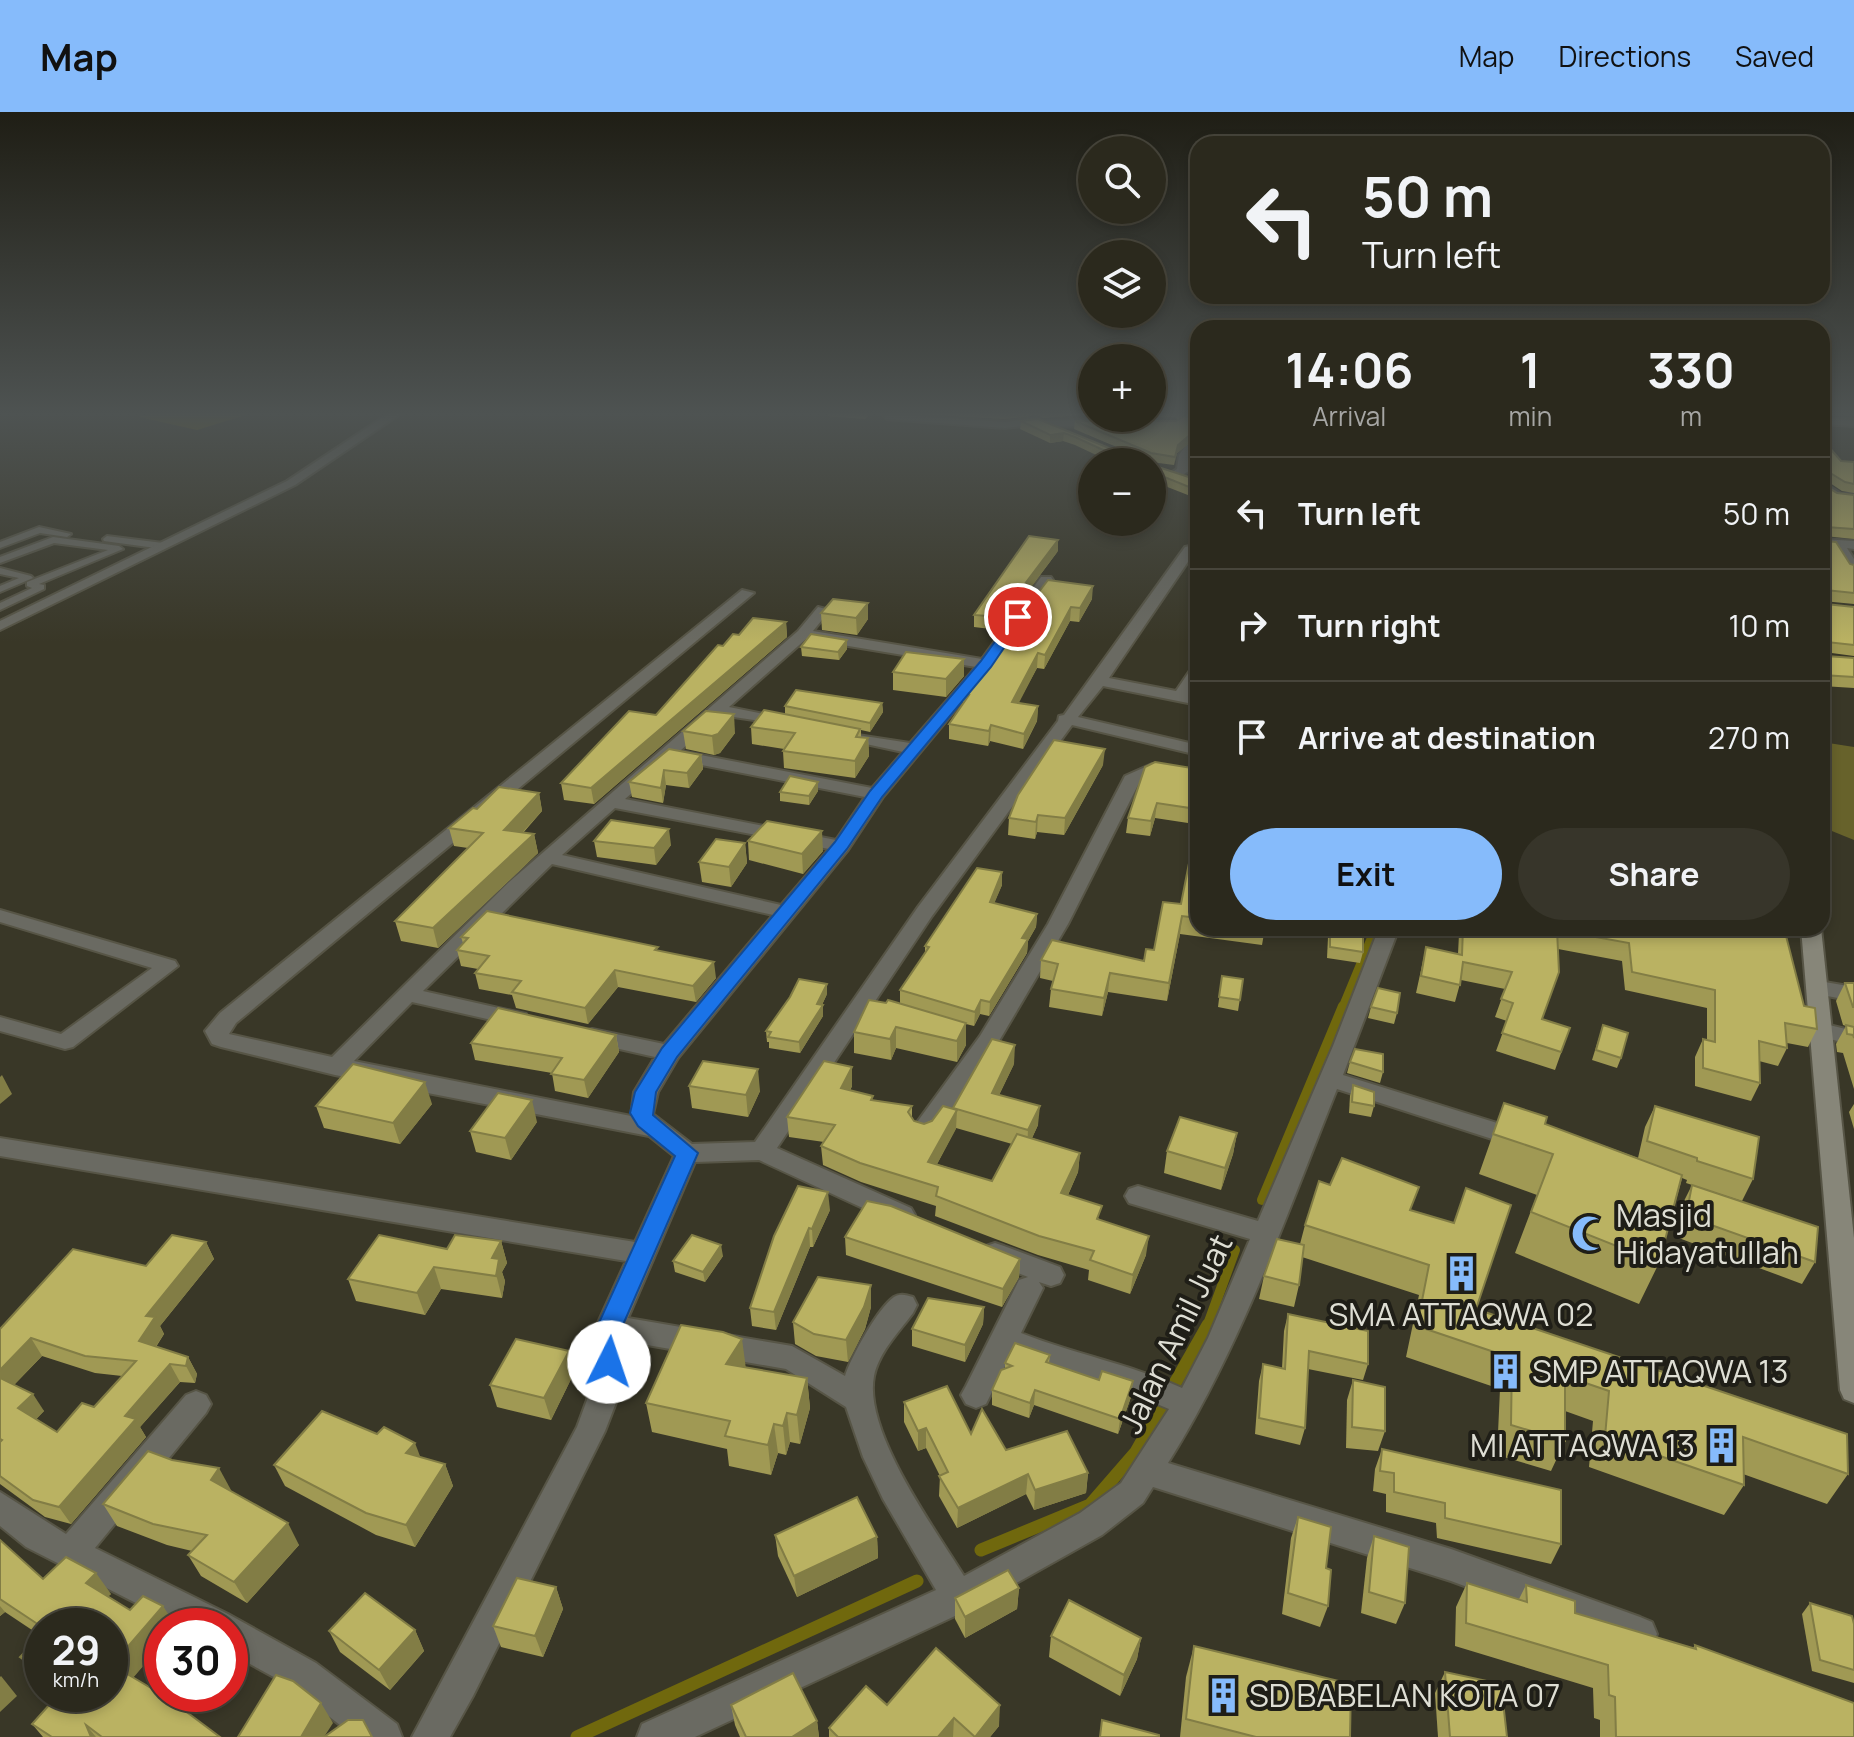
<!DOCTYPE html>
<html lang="en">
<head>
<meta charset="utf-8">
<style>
  body { margin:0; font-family:Manrope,sans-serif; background:#37352a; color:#f1f3f6; height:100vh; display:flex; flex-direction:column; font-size:30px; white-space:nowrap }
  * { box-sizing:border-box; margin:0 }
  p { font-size:26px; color:#a6a6a4 }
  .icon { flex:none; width:44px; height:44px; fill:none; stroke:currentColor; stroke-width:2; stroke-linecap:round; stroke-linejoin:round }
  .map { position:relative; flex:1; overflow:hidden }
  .drawer { position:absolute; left:1190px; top:208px; width:640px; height:616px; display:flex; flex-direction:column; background:#2b291d; border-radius:24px; box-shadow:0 4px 12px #0003,0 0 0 2px #47453b }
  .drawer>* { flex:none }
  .banner { position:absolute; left:1190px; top:24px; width:640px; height:168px; border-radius:24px; box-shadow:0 4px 12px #0003,0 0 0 2px #47453b; background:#2b291d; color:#f1f3f6; overflow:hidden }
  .buttons { position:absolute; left:1078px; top:24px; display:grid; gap:16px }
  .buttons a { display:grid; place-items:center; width:88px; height:88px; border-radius:50%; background:#2b291d; box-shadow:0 4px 12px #0003,0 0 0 2px #47453b; font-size:40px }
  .speed { position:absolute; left:24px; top:1496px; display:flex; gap:16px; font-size:40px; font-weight:700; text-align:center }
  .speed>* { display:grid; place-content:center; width:104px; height:104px; border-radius:50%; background:#2b291d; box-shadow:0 4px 12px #0003,0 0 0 2px #47453b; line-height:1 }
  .speed small { font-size:20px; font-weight:400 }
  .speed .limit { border:12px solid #d22; background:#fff; color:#111 }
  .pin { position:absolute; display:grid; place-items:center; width:68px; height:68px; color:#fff; margin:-34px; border:4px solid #fff; border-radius:50%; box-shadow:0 2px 8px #0007 }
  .me { position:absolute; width:88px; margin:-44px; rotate:4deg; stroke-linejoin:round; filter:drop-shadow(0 0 6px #0008) }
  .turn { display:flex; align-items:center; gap:28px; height:168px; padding:0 40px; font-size:36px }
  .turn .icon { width:104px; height:104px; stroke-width:2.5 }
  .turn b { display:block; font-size:56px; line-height:68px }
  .eta { display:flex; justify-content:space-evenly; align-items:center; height:136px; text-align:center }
  .eta b { font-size:48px; font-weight:700; line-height:56px }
  .cta { display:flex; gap:16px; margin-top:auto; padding:16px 40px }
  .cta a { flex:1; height:92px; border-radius:48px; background:#86bbfb; color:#111; font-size:32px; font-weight:700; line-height:92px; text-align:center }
  .cta a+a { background:#37352a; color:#f1f3f6 }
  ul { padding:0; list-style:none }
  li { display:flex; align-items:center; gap:24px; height:112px; padding:0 40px; border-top:2px solid #47453b }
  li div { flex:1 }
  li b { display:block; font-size:30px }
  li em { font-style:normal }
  header { display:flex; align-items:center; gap:48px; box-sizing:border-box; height:112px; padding:0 40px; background:#86bbfb; color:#111 }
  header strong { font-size:38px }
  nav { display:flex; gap:44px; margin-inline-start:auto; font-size:28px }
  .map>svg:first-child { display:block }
  .green { fill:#67622b }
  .water { fill:#70680d }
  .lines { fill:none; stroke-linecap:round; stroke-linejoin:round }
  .stream-far3 { stroke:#70680d; stroke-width:5 }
  .stream-far2 { stroke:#70680d; stroke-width:8 }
  .stream-far1 { stroke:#70680d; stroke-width:10 }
  .stream { stroke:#70680d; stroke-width:13 }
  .lane-casing { stroke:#575546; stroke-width:4 }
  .street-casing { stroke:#575546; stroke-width:4 }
  .secondary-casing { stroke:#575546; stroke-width:4 }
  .lane { fill:#6a6a62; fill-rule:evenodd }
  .street { fill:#6a6a62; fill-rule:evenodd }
  .secondary { fill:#878679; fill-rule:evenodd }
  .wall { fill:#a09954; fill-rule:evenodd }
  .shaded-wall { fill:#827d45 }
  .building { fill:#bab262; stroke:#827d45; stroke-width:2 }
  .route { fill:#1a73e8; stroke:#114b97; stroke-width:2 }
  .labels { text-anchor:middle; stroke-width:8; stroke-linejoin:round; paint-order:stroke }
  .near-poi-label { font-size:32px; fill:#deded4; stroke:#1f1e17; text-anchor:start }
  .near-street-label { font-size:32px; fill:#deded4; stroke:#1f1e17 }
</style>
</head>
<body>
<header>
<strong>Map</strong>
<nav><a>Map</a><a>Directions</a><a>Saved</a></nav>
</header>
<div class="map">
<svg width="1854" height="1625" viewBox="0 0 1854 1625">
  <rect width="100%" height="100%" fill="#393727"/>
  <polygon class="green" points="1822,630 1854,635 1854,728 1822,715"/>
  <polygon class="water" points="148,302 249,302 197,318 139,305"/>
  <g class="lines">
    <polyline class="stream-far3" points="1017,302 1031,308"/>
    <polyline class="stream-far2" points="1342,896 1375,816"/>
    <g class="stream-far1">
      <polyline points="1262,1088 1343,894"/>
      <polyline points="1207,1215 1235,1138"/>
    </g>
    <g class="stream">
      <polyline points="981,1438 1090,1393 1136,1340 1208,1213"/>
      <polyline points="577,1625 917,1469"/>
    </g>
    <defs>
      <g id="lane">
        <polygon points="39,415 71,422 67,425 40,421 0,436 0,430"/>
        <polygon points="107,424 163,431 167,434 163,437 104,429 103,427"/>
        <polygon points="53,425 119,434 123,437 39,472 44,473 44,477 0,498 0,491 32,476 27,474 27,470 108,438 54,431 0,451 0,445"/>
        <polygon points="0,456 31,464 33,466 0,480 0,474 19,466 0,462"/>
      </g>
      <g id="street">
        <polygon points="388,302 400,302 295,373 0,518 0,509 287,369"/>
        <polygon points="883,302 1005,310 1037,306 1042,309 1135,307 1140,310 1135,313 1043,315 1038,312 1005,316 887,307"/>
        <polygon points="1822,306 1854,308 1854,314 1822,312"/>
        <polygon points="1186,333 1195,335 1189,343 1189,359 1179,365 1171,365 1171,361 1177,357 1179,343"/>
        <polygon points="1822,370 1841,382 1854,382 1854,390 1834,387 1822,379"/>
        <polygon points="1822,427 1854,429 1854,437 1847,436 1854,447 1854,461 1849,460 1834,436 1822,435"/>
        <path d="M1190 434 1196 438 1109 566 1176 579 1193 554 1198 552V569L1190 582 1198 583V593L1103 574 1078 605 1198 633V643L1072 613 932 804 777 1036 911 1096 915 1103 911 1110 902 1113 893 1110 759 1048 695 1050 628 1206 792 1234 845 1264C851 1245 878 1196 894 1185 900 1181 906 1183 913 1185L917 1193 913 1201C899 1220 879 1240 874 1264 863 1319 935 1417 964 1464L1080 1401 1121 1371 1169 1297C1118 1274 1063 1263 1011 1242L986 1292 976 1296 966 1292 961 1283 966 1274 1019 1168 1028 1165 986 1148 982 1141 986 1134 995 1131 1004 1134 1060 1155 1064 1163 1060 1171 1051 1174 1039 1170 1043 1176 1021 1221C1074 1242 1130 1252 1182 1276L1208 1226 1250 1127 1129 1091 1125 1084 1129 1077 1138 1074 1258 1109 1333 934 1379 816H1399L1343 963 1526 1020 1529 1026 1526 1032 1517 1035 1337 977C1286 1104 1241 1235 1168 1351L1451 1437 1640 1505 1652 1510 1657 1522 1652 1534 1640 1539 1451 1469 1153 1375 1143 1391 1102 1423 970 1497 695 1625H637L642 1612 936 1478 883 1387 863 1345 846 1295 786 1257 624 1229 617 1288 605 1319 473 1584 450 1625H412L577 1315 587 1288 595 1250 596 1215 626 1149 0 1044V1026L635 1130 674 1044 649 1024 335 963 221 935 212 932 205 919 220 901 742 478 754 481 236 911 229 922 332 945 508 771 798 519 818 495 830 498 813 519 982 547 1041 465H1051L1053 468 991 555 883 685 848 738 678 946 658 980 653 1002 692 1032 755 1030 918 795 1058 609 1059 604 1064 603 1185 435ZM806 527 976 555 910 631 838 620V626L903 640 872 676 680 639 720 603 788 613V607L729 595ZM671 647 676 648 865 685 836 728 625 687ZM615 696 829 737 781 793 562 743ZM552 752 773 803 664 932 592 917 584 919 581 924 584 929 655 945 634 980 631 1004 354 949 412 890 518 914 526 912 529 907 526 902 423 879Z"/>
        <polygon points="1152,652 1198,661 1198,671 1153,662 1141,667 1068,812 996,934 931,1025 923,1028 915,1025 911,1019 915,1013 980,924 1048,812 1125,664"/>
        <polygon points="0,798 175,849 178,854 73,935 65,937 0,919 0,905 61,922 152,856 0,810"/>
        <polygon points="1819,869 1854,875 1854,889 1811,881 1808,876"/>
        <polygon points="1821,911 1854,919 1854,933 1813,923 1810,918 1813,913"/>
        <polygon points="196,1279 206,1283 211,1292 206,1301 95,1436 228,1502 316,1551 397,1612 402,1625 355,1625 292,1575 230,1541 230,1514 181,1514 26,1435 0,1414 0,1380 66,1422 186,1283"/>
      </g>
      <polygon id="secondary" points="1801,816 1821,816 1854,1126 1854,1291 1844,1287 1840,1278"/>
    </defs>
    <use href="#lane" class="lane-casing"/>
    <use href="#street" class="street-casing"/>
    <use href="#secondary" class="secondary-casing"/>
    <use href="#lane" class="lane"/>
    <use href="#street" class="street"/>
    <use href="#secondary" class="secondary"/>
  </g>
  <g class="wall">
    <polygon points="828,302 870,302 865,307 828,304"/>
    <polygon points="916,302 1092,302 1043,306 1037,303 1005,307"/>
    <polygon points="1152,302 1198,302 1198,365 1190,362 1193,336 1195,332 1192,329 1177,341 1174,353 1151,350 1111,350 1075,333 1063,329 1050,331 1020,317 1021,309 1038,307 1131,345 1138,344 1074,317 1075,309 1176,309 1178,308 1175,305 1152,304"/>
    <polygon points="1822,327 1841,349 1854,350 1854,381 1842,379 1824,367 1824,373 1837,381 1854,383 1854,427 1824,424 1826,429 1850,452 1854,453 1854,492 1823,489 1826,492 1854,495 1854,544 1824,540 1826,544 1854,546 1854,576 1822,574"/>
    <polygon points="1152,353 1198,368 1198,384 1193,385 1152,369"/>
    <polygon points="1058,439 999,518 974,515 974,503"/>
    <polygon points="1048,468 1092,487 1079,510 1070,509 1044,557 1037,556 1018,591 1038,594 1037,609 1023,637 990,629 988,634 949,627 949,612 963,592 963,582"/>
    <polygon points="821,501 868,507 857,523 822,518"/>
    <polygon points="786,510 787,525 594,692 564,688 561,671 656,603 723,534 739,523"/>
    <polygon points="801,535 847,537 839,548 802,544"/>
    <polygon points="964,547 964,564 946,585 893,578 893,560"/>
    <polygon points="882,591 883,600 870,620 861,618 861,625 868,626 869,644 855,666 784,656 783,639 784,637 752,632 751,615 785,602 785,594"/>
    <polygon points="683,619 735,621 720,641 714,643 686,637"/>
    <polygon points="701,643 703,657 689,676 666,673 663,691 632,685 629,670"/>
    <polygon points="1103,653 1064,723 1037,720 1035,727 1008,723 1009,706"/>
    <polygon points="1198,657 1198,702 1189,701 1188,711 1155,706 1150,724 1126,721 1128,706"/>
    <polygon points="818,670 818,679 809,693 780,689 780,680"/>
    <polygon points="539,681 542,699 523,721 534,722 538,741 438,836 401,829 395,809 468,736 454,734 449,716 477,697"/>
    <polygon points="594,729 671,733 656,753 597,745"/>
    <polygon points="748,729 823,739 803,762 749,748"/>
    <polygon points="745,731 747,751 731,775 702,770 699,750"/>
    <polygon points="1198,737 1198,816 1265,816 1262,833 1180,822 1167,889 1108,880 1102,904 1049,895 1051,877 1053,869 1040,866 1041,848 1144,849 1154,838 1181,792"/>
    <polygon points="1002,760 1002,773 994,791 1037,802 1036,815 1028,829 1027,841 989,904 980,902 974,914 966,912 966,933 957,950 896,936 891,948 854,941 854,920 886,891 900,891 900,878 925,841 925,834"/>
    <polygon points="1330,816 1363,840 1360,851 1327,846 1328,825"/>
    <polygon points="1460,816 1784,816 1804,894 1817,917 1808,935 1787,931 1787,936 1778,954 1759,949 1760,971 1751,989 1695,974 1695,945 1703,927 1707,928 1707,896 1625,878 1622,849 1558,837 1542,907 1570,916 1555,958 1496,939 1507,909 1495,905 1505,877 1461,868 1455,890 1416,881 1426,835 1458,842 1459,822"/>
    <polygon points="461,825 659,839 716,866 696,890 618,875 588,912 516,896 512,883 479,877 475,861 478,857 461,854 457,838 463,831"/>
    <polygon points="1222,864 1243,867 1238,899 1218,895"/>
    <polygon points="1845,871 1854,871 1854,977 1843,941 1837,940 1836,932 1846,914 1843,913 1836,889"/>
    <polygon points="827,882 822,893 823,904 800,941 769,936 769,930 767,930 766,919"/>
    <polygon points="1371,895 1397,901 1394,912 1368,906"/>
    <polygon points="1603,913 1621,946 1617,956 1592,948"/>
    <polygon points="616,923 619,940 588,986 555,979 552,961 475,948 471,931"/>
    <polygon points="1350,950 1383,960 1380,971 1347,961"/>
    <path d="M1014 952 999 983 1038 1013 1032 1026 1080 1041 1078 1060 1068 1083 1146 1143 1130 1182 1088 1168 1089 1158 1038 1143 935 1104 936 1094 861 1070 823 1053 821 1034 824 1030 789 1025 787 1005 852 955V974L850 979 873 988 912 994V1005L914 1009 924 1012 953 997V996ZM956 1016 1012 1032 992 1069 937 1052Z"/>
    <polygon points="1353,973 1374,994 1371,1005 1349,1001 1350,984"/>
    <polygon points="689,974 760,979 748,1005 692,996"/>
    <polygon points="1504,991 1545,1012 1638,1046 1645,1015 1655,994 1753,1067 1742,1089 1686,1071 1687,1068 1682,1066 1659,1151 1639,1192 1515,1141 1537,1083 1479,1062"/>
    <polygon points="432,992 400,1032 324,1016 316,994"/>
    <polygon points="1854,992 1854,1017 1849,1000"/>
    <polygon points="537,1010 511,1048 476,1040 470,1019"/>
    <polygon points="1237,1021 1233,1042 1221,1078 1164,1061 1167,1039"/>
    <polygon points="1692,1073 1815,1150 1802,1172 1676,1125 1681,1095"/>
    <polygon points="830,1098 813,1135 810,1135 776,1218 752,1214 750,1196 774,1124"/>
    <polygon points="1412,1098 1476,1197 1848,1362 1827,1392 1743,1362 1744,1373 1724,1403 1589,1355 1593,1309 1565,1299 1565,1329 1551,1359 1497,1343 1500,1277 1406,1245 1419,1183 1302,1145 1299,1173 1294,1195 1259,1187 1264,1164 1300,1132 1305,1113"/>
    <polygon points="845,1125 1020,1147 1019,1165 1002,1195 846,1143"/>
    <polygon points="501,1129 507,1151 502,1160 505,1169 502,1186 441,1177 425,1203 356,1189 348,1167 447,1137"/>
    <path d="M206 1130 214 1147 160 1214 164 1222 156 1235 188 1245 197 1262 195 1271 180 1270 140 1315 146 1325 71 1412 45 1405 0 1372V1217L146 1154ZM42 1244 95 1261 122 1264 94 1295 57 1320 36 1307 44 1299 14 1273Z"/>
    <polygon points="723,1144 705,1170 675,1160 673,1149"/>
    <polygon points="871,1173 871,1195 865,1217 848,1250 816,1244 795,1232 793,1210"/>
    <polygon points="984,1195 983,1212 965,1250 912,1234 912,1217"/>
    <polygon points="1288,1202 1368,1252 1363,1268 1308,1257 1305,1316 1300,1333 1255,1322 1259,1269 1263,1252 1282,1256 1284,1219"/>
    <polygon points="569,1239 574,1261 551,1308 497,1295 490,1273"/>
    <polygon points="1050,1243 1049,1251 1131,1285 1118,1322 1034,1293 1029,1306 992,1293 992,1278 1005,1256 1005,1251"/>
    <polygon points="745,1255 807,1266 810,1296 800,1332 790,1330 786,1343 778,1341 771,1363 729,1354 727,1337 652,1320 646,1291"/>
    <polygon points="1353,1268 1385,1319 1378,1339 1346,1336 1347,1288"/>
    <polygon points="904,1290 1006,1338 1088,1361 1086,1381 1034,1398 1026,1382 957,1416 939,1384 940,1364 926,1336 918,1339 904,1310"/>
    <polygon points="1382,1337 1561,1432 1551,1452 1437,1426 1436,1411 1386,1400 1386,1382 1373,1379 1375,1357"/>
    <polygon points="420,1345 445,1352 453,1374 415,1435 376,1423 285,1374 274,1353"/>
    <polygon points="231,1378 230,1379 299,1433 247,1491 201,1464 188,1443 192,1439 167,1433 117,1414 103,1392"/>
    <polygon points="1298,1405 1326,1456 1328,1494 1320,1515 1282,1502 1291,1426"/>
    <polygon points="775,1423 877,1425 878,1446 797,1485 778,1444"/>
    <polygon points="1374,1424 1405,1491 1396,1512 1361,1501 1367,1446"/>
    <polygon points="0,1428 43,1467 111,1482 108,1484 130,1498 162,1514 162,1532 133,1565 220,1625 43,1625 32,1612 110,1582 42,1514 42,1569 36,1565 20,1545 41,1524 5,1500 0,1504"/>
    <polygon points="1467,1471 1519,1487 1526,1473 1575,1501 1693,1536 1695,1533 1854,1625 1600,1625 1600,1608 1594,1606 1593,1576 1455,1534 1456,1495"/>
    <polygon points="556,1475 563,1497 543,1545 501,1535 493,1514"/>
    <polygon points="1019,1476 1017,1497 965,1526 955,1507 955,1486"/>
    <polygon points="1810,1491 1854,1512 1854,1571 1812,1559 1802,1502"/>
    <polygon points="415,1518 424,1539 390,1578 340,1540 329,1519"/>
    <polygon points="1051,1524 1141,1526 1137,1547 1120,1584 1049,1545"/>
    <polygon points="1194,1534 1350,1625 1180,1625 1186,1565"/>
    <polygon points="1445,1560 1507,1625 1438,1625 1435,1581"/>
    <polygon points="731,1593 817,1609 819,1625 740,1625 735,1613"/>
    <polygon points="887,1593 999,1614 990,1625 829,1625 829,1616"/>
  </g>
  <g class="shaded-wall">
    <polygon points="1005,302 1037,302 1005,307"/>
    <polygon points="1064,321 1063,329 1050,331 1050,323"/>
    <polygon points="1192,321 1192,329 1177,341 1174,353 1178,333"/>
    <polygon points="1198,376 1198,384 1193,385 1194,377"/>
    <polygon points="1058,428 1058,439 999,518 1000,505"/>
    <polygon points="1093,474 1092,487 1079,510 1080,496"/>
    <polygon points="868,491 868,507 857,523 856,506"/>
    <polygon points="1071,495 1070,509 1044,557 1045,543"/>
    <polygon points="786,510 787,525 594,692 591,676"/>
    <polygon points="847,528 847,537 839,548 838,540"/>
    <polygon points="1038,541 1037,556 1011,606 1012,590"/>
    <polygon points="964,547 964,564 946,585 946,567"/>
    <polygon points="882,591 883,600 870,620 870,611"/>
    <polygon points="1038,594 1037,609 1023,637 1024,622"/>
    <polygon points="734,602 735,621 720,641 714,643 712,624"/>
    <polygon points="991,613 990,629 988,634 989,619"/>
    <polygon points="868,626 869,644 855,666 855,649"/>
    <polygon points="1105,637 1103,653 1064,723 1065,706"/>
    <polygon points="701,643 703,657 689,676 687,661"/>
    <polygon points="664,658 666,673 663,691 661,676"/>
    <polygon points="818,670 818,679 809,693 809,684"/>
    <polygon points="539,681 542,699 508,736 504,718"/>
    <polygon points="1157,691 1155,706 1150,724 1151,709"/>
    <polygon points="1038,703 1037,720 1035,727 1036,710"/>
    <polygon points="669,717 671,733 656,753 654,736"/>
    <polygon points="822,719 823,739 803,762 802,742"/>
    <polygon points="534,722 538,741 438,836 433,816"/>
    <polygon points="745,731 747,751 731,775 729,755"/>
    <polygon points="1002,760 1002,773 989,804 990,790"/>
    <polygon points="1037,802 1036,815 1028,829 1027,841 989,904 990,890 1022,826"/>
    <polygon points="1182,804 1180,822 1167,889 1169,871"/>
    <polygon points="714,850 716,866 696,890 693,874"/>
    <polygon points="615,858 618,875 588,912 585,896"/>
    <polygon points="1110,861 1108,880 1102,904 1104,886"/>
    <polygon points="827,872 827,882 819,899 823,893 823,904 800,941 799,930"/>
    <polygon points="981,888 980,902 974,914 975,900"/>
    <polygon points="966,911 966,933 957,950 957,929"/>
    <polygon points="896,915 896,936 891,948 890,927"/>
    <polygon points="616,923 619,940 588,986 584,968"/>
    <polygon points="1015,933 1014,952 991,1000 992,981"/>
    <polygon points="852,955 852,974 842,995 841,976"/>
    <polygon points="758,957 760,979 748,1005 746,983"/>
    <polygon points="2,963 12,982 0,992 0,965"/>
    <polygon points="425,970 432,992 400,1032 393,1011"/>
    <polygon points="532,988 537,1010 511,1048 505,1026"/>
    <polygon points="1040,994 1038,1013 1027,1037 1028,1018"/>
    <polygon points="957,998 956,1017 928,1069 928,1050"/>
    <polygon points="1237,1021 1233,1042 1221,1078 1225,1056"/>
    <polygon points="1080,1041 1078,1060 1060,1101 1061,1081"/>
    <polygon points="828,1080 830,1098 813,1135 812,1117"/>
    <polygon points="809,1116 810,1135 776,1218 774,1200"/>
    <polygon points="1149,1124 1146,1143 1130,1182 1133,1163"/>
    <polygon points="501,1129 507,1151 502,1160 505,1169 502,1186 492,1146"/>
    <polygon points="206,1130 214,1147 160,1214 164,1222 148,1246 139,1229 146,1204"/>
    <polygon points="721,1133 723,1144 705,1170 703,1160"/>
    <polygon points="1020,1147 1019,1165 1002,1195 1003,1177"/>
    <polygon points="434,1155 441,1177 425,1203 417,1181"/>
    <polygon points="871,1173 871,1195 865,1217 848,1250 846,1228"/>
    <polygon points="984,1195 983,1212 965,1250 965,1233"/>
    <polygon points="31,1226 42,1244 6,1281 0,1272 0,1258"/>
    <polygon points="742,1227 746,1257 726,1252"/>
    <polygon points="569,1239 574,1261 551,1308 544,1286"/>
    <polygon points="188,1245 197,1262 195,1271 186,1254"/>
    <polygon points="170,1252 180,1270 140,1315 146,1325 71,1412 59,1395 125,1304"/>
    <polygon points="807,1266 810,1296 800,1332 797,1303"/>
    <polygon points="1133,1269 1131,1285 1118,1322 1120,1307"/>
    <polygon points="1035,1278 1034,1293 1029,1306 1030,1291"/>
    <polygon points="33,1282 44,1299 30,1314 18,1296"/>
    <polygon points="787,1301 790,1330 786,1343 783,1314"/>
    <polygon points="774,1312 778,1341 771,1363 768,1333"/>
    <polygon points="926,1316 926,1336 918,1339 918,1319"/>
    <polygon points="415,1331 423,1352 406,1341"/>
    <polygon points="445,1352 453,1374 415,1435 406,1413"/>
    <polygon points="219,1356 231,1378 223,1390 211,1368"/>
    <polygon points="1088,1361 1086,1381 1034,1398 1035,1378"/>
    <polygon points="1028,1362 1026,1382 957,1416 958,1396"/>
    <polygon points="288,1411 299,1433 247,1491 234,1470"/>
    <polygon points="877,1425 878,1446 797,1485 794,1464"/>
    <polygon points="96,1461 111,1482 101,1492 86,1471"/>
    <polygon points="556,1475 563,1497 543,1545 535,1524"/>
    <polygon points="1019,1476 1017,1497 965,1526 965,1505"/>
    <polygon points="0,1494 5,1500 0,1504"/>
    <polygon points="163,1494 176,1514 162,1514 162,1532 127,1573 112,1553"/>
    <polygon points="415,1518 424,1539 390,1578 379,1558"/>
    <polygon points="1141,1526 1137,1547 1120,1584 1124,1563"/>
    <polygon points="1,1564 17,1584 0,1600 0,1565"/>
    <polygon points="321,1591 333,1611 324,1625 301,1625"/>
    <polygon points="1000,1593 999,1614 990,1625 975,1625"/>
    <polygon points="954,1606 953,1625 938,1625"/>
    <polygon points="817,1609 819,1625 792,1625"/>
    <polygon points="86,1613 96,1625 91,1625"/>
  </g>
  <g class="building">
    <polygon points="1181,302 1198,302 1198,326 1192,321 1178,333 1175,345 1151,341 1075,309 1176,309 1184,304"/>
    <polygon points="1038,307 1131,345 1150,344 1151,350 1129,350 1075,325 1064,321 1050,323 1021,309"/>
    <polygon points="1822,327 1841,349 1854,350 1854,372 1845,370 1827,359 1822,361 1824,373 1837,381 1854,383 1854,417 1826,415 1823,418 1826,429 1836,430 1850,452 1854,453 1854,481 1826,478 1823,489 1826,492 1854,495 1854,533 1827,530 1823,541 1826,544 1854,546 1854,565 1822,563"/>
    <polygon points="1198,328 1198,356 1191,354 1193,336"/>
    <polygon points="1152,353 1198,368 1198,376 1194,377 1152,360"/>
    <polygon points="1029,424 1058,428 1000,505 974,503"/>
    <polygon points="1048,468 1093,474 1080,496 1071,495 1045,543 1038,541 1012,590 1038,594 1024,622 991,613 989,619 949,612 969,583 963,582 968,572"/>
    <polygon points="833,487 868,491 856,506 821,501"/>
    <polygon points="753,506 786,510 591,676 561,671 629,599 656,603 718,533 723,534 733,522 739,523"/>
    <polygon points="811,522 847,528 838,540 801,535"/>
    <polygon points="906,540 964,547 946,567 893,560"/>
    <polygon points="796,578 882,591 870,611 785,594"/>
    <polygon points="764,598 860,617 856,625 868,626 855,649 783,639 795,621 751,615"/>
    <polygon points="706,599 734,602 718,622 712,624 683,619"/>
    <polygon points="1054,628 1105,637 1065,706 1038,703 1036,710 1009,706 1018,683"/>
    <polygon points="669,637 701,643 687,661 664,658 661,676 629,670"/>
    <polygon points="1155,650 1198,657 1198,686 1191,685 1190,696 1157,691 1151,709 1128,706 1145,655"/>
    <polygon points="790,664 818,670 809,684 780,680"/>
    <polygon points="499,675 539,681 504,718 534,722 433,816 395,809 483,721 449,716 473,696 477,697"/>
    <polygon points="611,708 669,717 654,736 594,729"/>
    <polygon points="767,709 822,719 802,742 748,729"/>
    <polygon points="716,727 745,731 729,755 699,750"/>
    <polygon points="1192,736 1198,737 1198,806 1182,804 1169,871 1110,861 1104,886 1051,877 1058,852 1041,848 1052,828 1144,849 1146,837 1154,838 1163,790 1181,792"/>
    <polygon points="977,756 1002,760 990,790 1037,802 1022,826 1028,827 990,890 981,888 975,900 900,878 929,835 925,834"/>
    <polygon points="487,799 658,835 655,838 714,850 693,874 615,858 585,896 512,880 521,869 475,861 489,844 457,838 468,826 461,825"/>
    <polygon points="1330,816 1363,820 1363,840 1330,835"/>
    <polygon points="1463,816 1784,816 1804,894 1815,896 1817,917 1785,911 1787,936 1759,929 1760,971 1703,956 1703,927 1715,930 1715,878 1632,860 1629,831 1557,818 1559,860 1542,907 1570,916 1561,940 1502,921 1513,891 1501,887 1512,860 1463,850 1460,873 1421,864 1426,835 1462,843"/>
    <polygon points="1222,864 1243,867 1240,888 1219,885"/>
    <polygon points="799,867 827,872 817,892 823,893 799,930 768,925 771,920 766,919 790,885"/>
    <polygon points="1845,871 1854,871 1854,895 1853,895"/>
    <polygon points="1378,876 1400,881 1397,901 1371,895"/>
    <polygon points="869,888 886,891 888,888 966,911 957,929 896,915 890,927 854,920"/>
    <polygon points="498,896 616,923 584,968 551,962 562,946 471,931"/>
    <polygon points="1603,913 1628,921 1621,946 1596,938"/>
    <polygon points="1846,913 1854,915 1854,926 1853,923 1847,922"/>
    <polygon points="992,927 1015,933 992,981 1040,994 1028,1018 953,996"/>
    <polygon points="1355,937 1383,942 1383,960 1350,950"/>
    <polygon points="703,949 758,957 746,983 689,974"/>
    <polygon points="824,949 852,955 841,976 873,984 871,988 912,994 908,1000 914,1009 924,1012 932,1009 943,994 957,998 928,1050 992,1069 1017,1022 1080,1041 1061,1081 1102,1094 1097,1107 1149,1124 1133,1163 1090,1148 1094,1139 1039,1124 936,1084 938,1075 860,1051 821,1034 835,1013 787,1005"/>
    <polygon points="353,952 425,970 393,1011 316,994"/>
    <polygon points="1353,973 1374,980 1374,994 1352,990"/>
    <polygon points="498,981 532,988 505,1026 470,1019"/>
    <polygon points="1504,991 1547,1005 1545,1012 1682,1063 1659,1151 1531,1100 1553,1042 1493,1022"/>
    <polygon points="1655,994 1759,1025 1753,1067 1697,1049 1697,1046 1647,1029"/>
    <polygon points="1180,1005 1237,1021 1225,1056 1167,1039"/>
    <polygon points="1342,1046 1419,1075 1410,1098 1454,1111 1466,1076 1511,1093 1476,1197 1847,1322 1848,1362 1743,1325 1744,1373 1605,1325 1609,1279 1565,1264 1565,1329 1511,1313 1512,1246 1417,1214 1429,1153 1305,1113 1319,1069 1330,1073"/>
    <polygon points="1692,1073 1818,1115 1815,1150 1686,1104"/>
    <polygon points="798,1074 828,1080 812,1117 809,1116 774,1200 750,1196 774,1124"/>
    <polygon points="867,1089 891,1094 1020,1147 1003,1177 845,1125"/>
    <polygon points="172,1123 206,1130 146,1204 155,1205 139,1229 188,1245 186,1254 170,1252 125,1304 136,1307 59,1395 33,1388 0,1364 0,1330 2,1328 0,1327 0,1266 33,1282 18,1296 57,1320 82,1291 94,1295 136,1249 85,1244 31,1226 0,1258 0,1217 73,1137 146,1154"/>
    <polygon points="379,1123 447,1137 455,1123 501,1129 492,1146 499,1147 496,1164 434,1155 417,1181 348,1167"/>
    <polygon points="692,1123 721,1133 703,1160 673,1149"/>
    <polygon points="1277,1127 1304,1133 1299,1173 1264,1164"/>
    <polygon points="818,1165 871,1173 864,1195 846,1228 814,1222 793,1210"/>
    <polygon points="928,1186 984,1195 965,1233 912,1217"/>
    <polygon points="1288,1202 1368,1219 1368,1252 1309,1239 1305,1316 1259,1306 1263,1252 1285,1257"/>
    <polygon points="681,1213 723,1220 742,1227 726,1252 807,1266 797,1303 787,1301 783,1314 774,1312 768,1333 725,1324 730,1309 646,1291"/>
    <polygon points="516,1227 569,1239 544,1286 490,1273"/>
    <polygon points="1015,1231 1050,1243 1046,1250 1099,1268 1102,1259 1133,1269 1120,1307 1035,1278 1030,1291 992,1278 1001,1258 1012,1254 1005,1251"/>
    <polygon points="1353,1268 1385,1275 1385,1319 1352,1315"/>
    <polygon points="947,1274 971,1322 982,1297 1006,1338 1067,1319 1088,1361 1035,1378 1028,1362 958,1396 939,1364 948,1360 926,1316 918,1319 904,1290"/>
    <polygon points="322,1299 377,1322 384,1315 415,1331 406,1341 445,1352 406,1413 366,1401 274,1353"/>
    <polygon points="1382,1337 1561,1378 1561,1432 1445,1406 1445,1391 1394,1380 1394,1361 1380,1359"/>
    <polygon points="148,1339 172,1348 219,1356 211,1368 288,1411 234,1470 188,1443 207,1423 153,1412 103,1392"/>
    <polygon points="857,1385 877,1425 794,1464 775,1423"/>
    <polygon points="1298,1405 1331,1415 1326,1456 1331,1458 1328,1494 1288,1481"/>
    <polygon points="1374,1424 1409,1435 1405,1491 1369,1480"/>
    <polygon points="0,1428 43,1467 66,1445 96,1461 86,1471 130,1498 143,1484 163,1494 112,1553 168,1586 220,1625 102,1625 86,1613 91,1625 52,1625 32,1612 59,1582 110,1582 110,1514 42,1514 42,1515 0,1487"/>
    <polygon points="1008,1458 1019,1476 965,1505 955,1486"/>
    <polygon points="517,1466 556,1475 535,1524 493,1514"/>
    <polygon points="1467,1471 1527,1490 1526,1473 1575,1489 1575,1501 1696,1537 1695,1533 1854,1591 1854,1625 1616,1625 1615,1585 1609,1583 1608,1553 1466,1511"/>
    <polygon points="365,1481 415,1518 379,1558 329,1519"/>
    <polygon points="1069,1488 1141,1526 1124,1563 1051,1524"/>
    <polygon points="1810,1491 1852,1504 1854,1512 1854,1558 1820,1548"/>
    <polygon points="42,1522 42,1560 20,1545"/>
    <polygon points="1194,1534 1351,1572 1350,1625 1256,1625 1186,1607"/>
    <polygon points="936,1536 1000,1593 975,1625 954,1606 938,1625 838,1625 829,1616 866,1574 887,1593"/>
    <polygon points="1445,1560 1501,1572 1507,1625 1450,1625"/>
    <polygon points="793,1561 817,1609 792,1625 746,1625 731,1593"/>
    <polygon points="276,1563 293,1569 321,1591 301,1625 238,1625"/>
    <polygon points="348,1608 363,1608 372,1625 324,1625"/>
    <polygon points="1102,1608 1159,1623 1159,1625 1100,1625"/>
  </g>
  <linearGradient id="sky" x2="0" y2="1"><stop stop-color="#1f1e15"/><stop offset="0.57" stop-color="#4e5352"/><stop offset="1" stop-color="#4e5352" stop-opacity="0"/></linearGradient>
  <rect width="1854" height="530" fill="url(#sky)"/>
  <polygon class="route" points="1014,503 1025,505 991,555 882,685 847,737 677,945 656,980 653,1003 698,1041 622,1215 622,1250 618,1257 609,1261 600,1257 596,1250 597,1215 675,1044 638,1014 630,1001 635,980 662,936 835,730 870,679 981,549"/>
  <defs>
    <symbol id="mosque-bare" viewBox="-9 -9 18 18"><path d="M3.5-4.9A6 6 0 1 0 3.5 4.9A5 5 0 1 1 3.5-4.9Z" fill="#86bbfb" stroke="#1f1e17" stroke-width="2.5" paint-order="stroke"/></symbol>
    <symbol id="building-bare" viewBox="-9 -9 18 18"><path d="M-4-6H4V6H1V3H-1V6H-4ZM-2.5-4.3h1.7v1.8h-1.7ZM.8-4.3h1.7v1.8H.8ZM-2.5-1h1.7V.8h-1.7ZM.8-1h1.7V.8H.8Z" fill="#86bbfb" stroke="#1f1e17" stroke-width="2.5" paint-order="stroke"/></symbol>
  </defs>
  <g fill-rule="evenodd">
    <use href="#mosque-bare" x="1564" y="1096" width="51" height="51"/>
    <use href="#building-bare" x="1436" y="1136" width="51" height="51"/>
    <use href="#building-bare" x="1480" y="1234" width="51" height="51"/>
    <use href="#building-bare" x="1696" y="1308" width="51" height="51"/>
    <use href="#building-bare" x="1198" y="1558" width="51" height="51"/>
  </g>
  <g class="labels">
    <g class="near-poi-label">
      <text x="1616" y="1115">Masjid<tspan x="1616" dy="37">Hidayatullah</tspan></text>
      <text x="1461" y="1214" text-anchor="middle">SMA ATTAQWA 02</text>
      <text x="1532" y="1271">SMP ATTAQWA 13</text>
      <text x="1695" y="1345" text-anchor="end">MI ATTAQWA 13</text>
      <text x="1249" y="1595">SD BABELAN KOTA 07</text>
    </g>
    <g class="near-street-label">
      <text transform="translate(1176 1222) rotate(-64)" y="11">Jalan Amil Juat</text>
    </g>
  </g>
</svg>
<div class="buttons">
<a><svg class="icon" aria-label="search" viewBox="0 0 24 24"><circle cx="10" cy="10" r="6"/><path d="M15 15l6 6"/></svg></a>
<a><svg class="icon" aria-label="layers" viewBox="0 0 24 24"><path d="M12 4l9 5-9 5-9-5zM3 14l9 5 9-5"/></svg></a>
<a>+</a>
<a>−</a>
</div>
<div class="speed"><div>29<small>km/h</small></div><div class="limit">30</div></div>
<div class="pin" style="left:1018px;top:505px;background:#d93025"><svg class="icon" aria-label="arrive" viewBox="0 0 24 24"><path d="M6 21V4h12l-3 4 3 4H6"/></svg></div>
<svg class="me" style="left:609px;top:1250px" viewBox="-20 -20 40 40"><circle r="19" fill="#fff"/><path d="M0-13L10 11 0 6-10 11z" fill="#1a73e8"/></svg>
<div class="banner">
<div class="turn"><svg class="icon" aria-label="left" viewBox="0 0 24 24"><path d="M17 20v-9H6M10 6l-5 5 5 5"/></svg><div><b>50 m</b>Turn left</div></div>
</div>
<section class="drawer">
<div class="eta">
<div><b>14:06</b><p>Arrival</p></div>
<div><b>1</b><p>min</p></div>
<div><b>330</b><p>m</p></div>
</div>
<ul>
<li><svg class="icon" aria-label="left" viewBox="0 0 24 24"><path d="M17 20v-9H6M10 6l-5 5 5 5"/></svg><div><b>Turn left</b></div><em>50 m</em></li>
<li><svg class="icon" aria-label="right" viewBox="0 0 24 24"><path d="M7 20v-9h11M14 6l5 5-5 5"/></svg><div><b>Turn right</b></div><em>10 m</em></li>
<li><svg class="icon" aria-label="arrive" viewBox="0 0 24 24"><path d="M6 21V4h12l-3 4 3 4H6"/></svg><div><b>Arrive at destination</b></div><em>270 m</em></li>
</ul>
<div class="cta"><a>Exit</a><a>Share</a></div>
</section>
</div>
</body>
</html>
